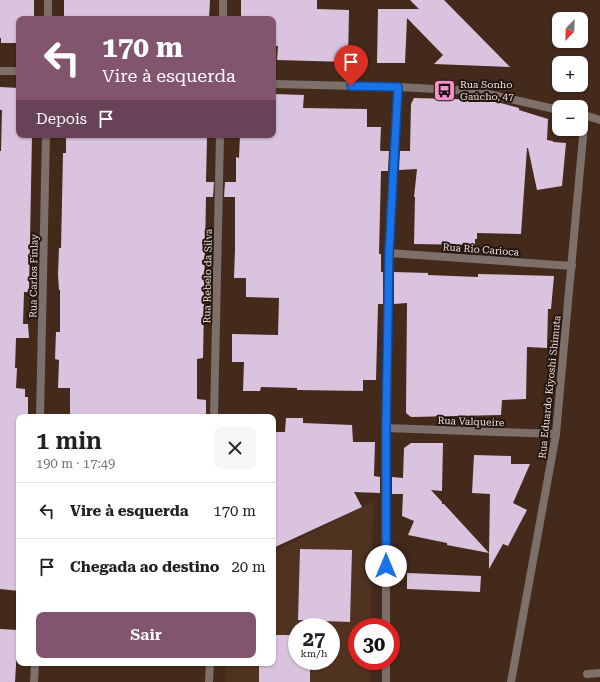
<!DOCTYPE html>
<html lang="pt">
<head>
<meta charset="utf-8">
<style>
  body { margin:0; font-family:"Roboto Serif",serif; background:#f6f6f6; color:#222; height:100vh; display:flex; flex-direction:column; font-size:15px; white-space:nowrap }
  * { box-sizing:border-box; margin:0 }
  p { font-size:13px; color:#767676 }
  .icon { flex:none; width:22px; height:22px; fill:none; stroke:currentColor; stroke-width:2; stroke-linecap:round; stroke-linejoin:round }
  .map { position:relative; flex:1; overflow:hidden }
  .side { position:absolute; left:16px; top:414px; width:260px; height:252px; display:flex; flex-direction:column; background:#fff; border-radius:8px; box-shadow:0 1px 3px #0004 }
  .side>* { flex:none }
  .top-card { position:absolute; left:16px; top:16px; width:260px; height:122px; border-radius:8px; box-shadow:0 1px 3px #0004; background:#82546e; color:#fff; overflow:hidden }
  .needle { width:26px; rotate:203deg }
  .buttons { position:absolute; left:552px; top:12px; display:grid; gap:8px }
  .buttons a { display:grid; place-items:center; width:36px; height:36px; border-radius:8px; background:#fff; box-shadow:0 1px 3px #0004; font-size:20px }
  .speed { position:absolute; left:288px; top:618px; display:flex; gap:8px; font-size:20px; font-weight:700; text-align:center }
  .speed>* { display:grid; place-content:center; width:52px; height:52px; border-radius:50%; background:#fff; box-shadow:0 1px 3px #0004; line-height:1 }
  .speed small { font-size:10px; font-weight:400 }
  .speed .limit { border:6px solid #d22; background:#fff; color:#111 }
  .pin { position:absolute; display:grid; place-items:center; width:34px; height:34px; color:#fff; margin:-41px -17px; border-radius:50% 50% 50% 0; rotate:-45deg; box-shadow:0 0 4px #0007 }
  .pin .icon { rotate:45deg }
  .me { position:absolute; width:44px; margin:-22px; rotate:0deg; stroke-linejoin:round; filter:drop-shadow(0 0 3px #0008) }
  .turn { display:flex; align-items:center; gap:14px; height:84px; padding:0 20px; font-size:18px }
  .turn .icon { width:52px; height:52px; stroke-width:2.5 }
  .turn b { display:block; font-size:28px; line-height:34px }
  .then { display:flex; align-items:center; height:38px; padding:0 20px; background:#0003; gap:8px; font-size:15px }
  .round { display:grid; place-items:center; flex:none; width:42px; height:42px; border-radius:8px; background:#f6f6f6 }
  .summary { display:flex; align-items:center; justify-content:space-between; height:68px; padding:0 20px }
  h1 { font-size:24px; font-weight:600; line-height:30px }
  .button { display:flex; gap:8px; margin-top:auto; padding:8px 20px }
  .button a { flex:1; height:46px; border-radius:8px; background:#82546e; color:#fff; font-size:16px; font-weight:600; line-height:46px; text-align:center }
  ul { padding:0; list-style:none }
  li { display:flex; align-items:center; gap:12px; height:56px; padding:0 20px; border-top:1px solid #e0e0e0 }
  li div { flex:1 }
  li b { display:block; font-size:15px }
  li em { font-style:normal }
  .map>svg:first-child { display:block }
  .built { fill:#503220; fill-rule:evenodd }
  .building { fill:#dac3de }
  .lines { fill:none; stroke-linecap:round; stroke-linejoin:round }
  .minor { stroke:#7d6f69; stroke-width:8 }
  .tertiary { stroke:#7d6f69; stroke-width:8 }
  .route-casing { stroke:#114b97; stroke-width:10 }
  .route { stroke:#1a73e8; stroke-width:7 }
  .labels { text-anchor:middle; stroke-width:4; stroke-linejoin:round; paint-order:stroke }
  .poi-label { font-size:10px; fill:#f2e1d8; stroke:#21150f; text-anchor:start }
  .street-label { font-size:10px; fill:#f2e1d8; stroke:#21150f }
</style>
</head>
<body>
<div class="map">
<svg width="600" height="682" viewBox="0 0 600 682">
  <rect width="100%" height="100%" fill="#432a1b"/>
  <path class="built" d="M373 501 371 627H357V661H370V682H225L226 663H273V552L362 507ZM297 627H331V661H297Z"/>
  <g class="building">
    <polygon points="0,0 34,0 34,19 19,19 19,43 1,43 1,38 0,38"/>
    <polygon points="64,0 210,0 209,19 64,19"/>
    <polygon points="241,0 317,0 317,9 349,10 348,62 277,60 278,46 273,46 273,19 241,19"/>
    <polygon points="410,0 444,0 510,67 434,64 443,55 407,18 405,63 377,63 378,9 419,9"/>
    <polygon points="0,87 19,88 19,135 32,135 29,292 24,292 23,324 28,324 29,338 16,338 15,368 17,368 16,388 25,389 25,397 28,397 28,417 19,417 19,591 0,589 0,151 1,151 2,110 0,110"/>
    <polygon points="273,94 304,95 303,108 367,109 367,127 381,127 380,150 381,151 389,151 388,171 381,171 379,254 381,254 381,272 383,272 383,304 378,304 376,380 363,380 363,391 297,390 297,388 261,387 260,391 243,391 244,362 232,362 232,334 278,335 279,298 246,297 246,278 234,278 235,250 235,197 224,197 225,182 236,182 236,157 239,158 240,135 273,135"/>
    <polygon points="414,98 489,100 519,108 519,110 548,119 547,140 553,141 553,142 566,143 562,186 537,190 528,148 527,148 521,234 477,233 477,239 475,239 475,245 414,244 415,197 414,197 417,169 399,170 400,151 410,151 411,104"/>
    <polygon points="66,135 176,135 176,137 207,137 206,182 214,182 213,197 206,197 203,358 197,359 197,399 206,400 206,417 70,417 70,388 58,388 59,360 55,359 56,332 60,332 60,290 59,290 58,275 59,248 61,248 63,153 66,153"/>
    <polygon points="394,272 428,273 428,275 478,277 478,274 554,276 551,309 548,309 547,348 527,347 526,399 502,400 501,415 411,417 406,413 407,303 394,304"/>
    <polygon points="286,418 303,418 303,423 352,425 353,442 375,442 374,476 380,477 380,493 354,492 362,507 273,548 273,432 285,432"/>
    <polygon points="411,443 443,443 442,491 431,490 442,502 442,504 444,504 489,553 490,494 472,493 474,455 511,456 511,464 530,464 513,503 527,510 508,546 503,544 489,569 489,553 447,545 447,543 408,535 414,521 402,516 403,494 392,494 392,477 403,478 404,448"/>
    <polygon points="300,549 352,550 350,622 298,620"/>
    <polygon points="407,573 481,576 480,592 407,589"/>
    <polygon points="0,629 18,630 15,682 0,682"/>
    <polygon points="273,635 297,635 297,661 310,661 310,682 259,682 259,663 273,663"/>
  </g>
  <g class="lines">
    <g class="minor">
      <polyline points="48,19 48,0"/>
      <polyline points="223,19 223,0"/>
      <polyline points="389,253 572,266"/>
      <polyline points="40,417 46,135"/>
      <polyline points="214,417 220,135"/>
      <polyline points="386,428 556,434"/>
      <polyline points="386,627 386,428 389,253 398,87"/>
      <polyline points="386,661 386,682"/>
      <polyline points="587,674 600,673"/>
      <polyline points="34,682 35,663"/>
      <polyline points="209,682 210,663"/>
      <polyline points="511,682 556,434 585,115"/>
    </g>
    <g class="tertiary">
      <polyline points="0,71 19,71"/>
      <polyline points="273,84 398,87 475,91 559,110"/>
      <polyline points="581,114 600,120"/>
    </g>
  </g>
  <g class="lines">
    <defs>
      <polyline id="route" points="351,86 398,87 389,253 386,428 386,566"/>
    </defs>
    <use href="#route" class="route-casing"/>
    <use href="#route" class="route"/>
  </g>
  <defs>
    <symbol id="bus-square" viewBox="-11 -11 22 22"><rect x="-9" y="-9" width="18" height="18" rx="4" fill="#f890cb" stroke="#21150f"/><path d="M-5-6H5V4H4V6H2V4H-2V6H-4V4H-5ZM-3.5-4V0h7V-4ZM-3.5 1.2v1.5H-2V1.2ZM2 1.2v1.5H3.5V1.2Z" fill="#111"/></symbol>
  </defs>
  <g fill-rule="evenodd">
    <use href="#bus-square" x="432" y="78" width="25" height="25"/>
  </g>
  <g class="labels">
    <g class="poi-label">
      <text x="460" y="88">Rua Sonho<tspan x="460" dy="12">Gaúcho, 47</tspan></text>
    </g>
    <g class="street-label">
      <text transform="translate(481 249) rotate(4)" y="4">Rua Rio Carioca</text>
      <text transform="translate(33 276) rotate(-89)" y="4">Rua Carlos Finlay</text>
      <text transform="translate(207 276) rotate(-89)" y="4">Rua Rebelo da Silva</text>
      <text transform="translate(549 387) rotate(-84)" y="4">Rua Eduardo Kiyoshi Shimuta</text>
      <text transform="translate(471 421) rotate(2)" y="4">Rua Valqueire</text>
    </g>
  </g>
</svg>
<div class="buttons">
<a><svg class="needle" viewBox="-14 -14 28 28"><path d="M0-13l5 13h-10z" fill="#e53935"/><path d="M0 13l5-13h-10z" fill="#767676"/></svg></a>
<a>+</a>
<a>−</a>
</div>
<div class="speed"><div>27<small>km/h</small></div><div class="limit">30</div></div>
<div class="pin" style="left:351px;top:86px;background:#d93025"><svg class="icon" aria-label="arrive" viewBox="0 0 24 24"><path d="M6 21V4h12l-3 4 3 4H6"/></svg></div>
<svg class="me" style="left:386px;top:566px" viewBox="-20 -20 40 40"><circle r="19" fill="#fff"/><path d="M0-13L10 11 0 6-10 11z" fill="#1a73e8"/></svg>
<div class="top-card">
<div class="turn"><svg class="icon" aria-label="left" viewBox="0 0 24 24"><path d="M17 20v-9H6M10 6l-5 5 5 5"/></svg><div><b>170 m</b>Vire à esquerda</div></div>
<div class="then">Depois<svg class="icon" aria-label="arrive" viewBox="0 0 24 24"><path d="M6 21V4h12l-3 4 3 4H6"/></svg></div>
</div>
<section class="side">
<div class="summary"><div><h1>1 min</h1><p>190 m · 17:49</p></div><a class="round"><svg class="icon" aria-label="close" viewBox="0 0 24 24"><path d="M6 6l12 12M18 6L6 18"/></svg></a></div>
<ul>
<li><svg class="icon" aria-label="left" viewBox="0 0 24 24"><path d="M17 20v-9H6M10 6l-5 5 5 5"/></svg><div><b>Vire à esquerda</b></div><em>170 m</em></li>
<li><svg class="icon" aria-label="arrive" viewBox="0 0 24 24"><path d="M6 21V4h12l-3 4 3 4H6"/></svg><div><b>Chegada ao destino</b></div><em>20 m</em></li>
</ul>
<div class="button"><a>Sair</a></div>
</section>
</div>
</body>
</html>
